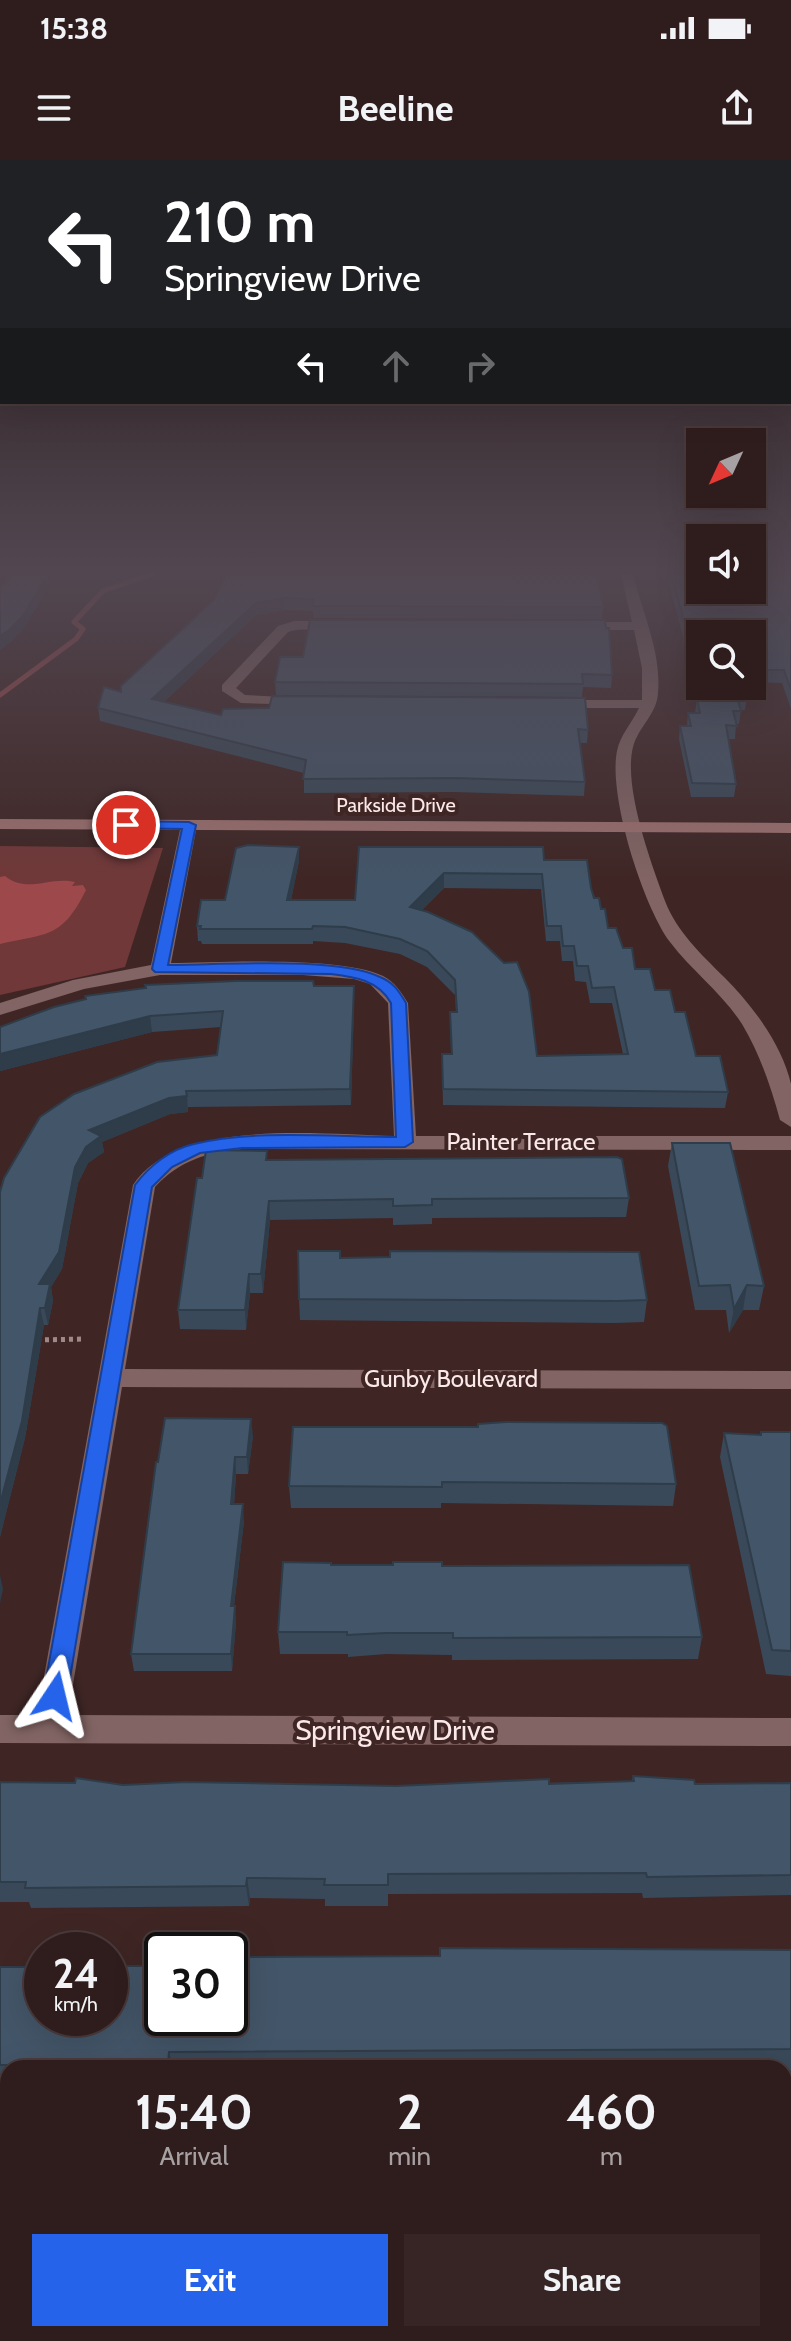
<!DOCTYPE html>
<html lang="en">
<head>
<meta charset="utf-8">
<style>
  body { margin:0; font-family:Cabin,sans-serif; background:#372525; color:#f1f3f6; height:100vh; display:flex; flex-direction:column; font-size:30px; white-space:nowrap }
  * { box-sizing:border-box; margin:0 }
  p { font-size:26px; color:#a7a1a3 }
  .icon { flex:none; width:44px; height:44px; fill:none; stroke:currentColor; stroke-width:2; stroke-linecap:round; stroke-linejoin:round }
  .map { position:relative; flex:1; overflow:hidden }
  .drawer { position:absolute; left:0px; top:1900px; width:792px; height:282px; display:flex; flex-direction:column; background:#2f1c1c; border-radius:24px 24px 0 0; box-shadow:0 8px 32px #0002,0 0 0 2px #4a3a3b }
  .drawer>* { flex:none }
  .top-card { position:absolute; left:0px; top:0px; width:792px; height:244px; box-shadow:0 8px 32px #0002,0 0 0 2px #4a3a3b; background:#202124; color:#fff; overflow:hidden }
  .needle { width:52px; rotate:226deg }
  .controls { position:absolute; left:686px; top:268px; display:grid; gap:16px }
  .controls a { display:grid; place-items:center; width:80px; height:80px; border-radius:0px; background:#2f1c1c; box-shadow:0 8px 32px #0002,0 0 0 2px #4a3a3b; font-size:40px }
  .speed { position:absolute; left:24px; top:1772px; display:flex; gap:16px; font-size:40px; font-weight:700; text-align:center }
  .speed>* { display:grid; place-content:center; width:104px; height:104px; border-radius:50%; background:#2f1c1c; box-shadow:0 8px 32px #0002,0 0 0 2px #4a3a3b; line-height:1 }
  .speed small { font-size:20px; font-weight:400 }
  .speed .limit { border:4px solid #111; border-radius:12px; background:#fff; color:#111 }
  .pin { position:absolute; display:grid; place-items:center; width:68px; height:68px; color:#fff; margin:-34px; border:4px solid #fff; border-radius:50%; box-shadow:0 2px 8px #0007 }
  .me { position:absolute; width:88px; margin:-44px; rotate:10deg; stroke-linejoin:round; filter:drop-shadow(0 0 6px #0008) }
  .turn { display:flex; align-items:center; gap:28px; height:168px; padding:0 32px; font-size:36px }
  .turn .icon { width:104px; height:104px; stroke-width:2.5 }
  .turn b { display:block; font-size:56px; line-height:68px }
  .lanes { display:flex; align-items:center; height:76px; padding:0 32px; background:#0003; justify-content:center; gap:40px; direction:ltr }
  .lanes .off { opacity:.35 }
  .eta { display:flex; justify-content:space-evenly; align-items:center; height:136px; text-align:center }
  .eta b { font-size:48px; font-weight:700; line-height:56px }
  .primary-button { display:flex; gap:16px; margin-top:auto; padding:16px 32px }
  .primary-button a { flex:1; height:92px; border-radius:0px; background:#2563eb; color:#fff; font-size:32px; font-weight:700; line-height:92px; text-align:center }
  .primary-button a+a { background:#372525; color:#f1f3f6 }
  .status { display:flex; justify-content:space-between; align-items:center; height:56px; padding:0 40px; background:#2f1c1c; direction:ltr }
  .status svg { height:22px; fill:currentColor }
  header { display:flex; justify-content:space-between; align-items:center; height:104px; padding:0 32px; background:#2f1c1c; font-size:36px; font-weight:700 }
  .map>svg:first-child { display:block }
  .green { fill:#703838 }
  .water { fill:#9d484a }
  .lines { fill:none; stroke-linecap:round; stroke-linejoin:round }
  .stream { stroke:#9d484a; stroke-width:5 }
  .path { stroke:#9f8989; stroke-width:5; stroke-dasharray:4 4; stroke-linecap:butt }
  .lane { fill:#816463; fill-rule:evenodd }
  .street { fill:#816463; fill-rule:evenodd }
  .secondary { fill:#9b706f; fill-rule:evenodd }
  .wall { fill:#3a4959; fill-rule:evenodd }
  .shaded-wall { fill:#2f3c49 }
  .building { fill:#435568; stroke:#2f3c49; stroke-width:2; fill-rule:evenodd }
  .route { fill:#2563eb; stroke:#184099; stroke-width:2 }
  .labels { text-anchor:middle; stroke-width:8; stroke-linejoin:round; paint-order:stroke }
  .far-street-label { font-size:20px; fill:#fbe9e9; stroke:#3f2625 }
  .street-label { font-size:24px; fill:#fbe9e9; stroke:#3f2625 }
  .near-street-label { font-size:28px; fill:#fbe9e9; stroke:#3f2625 }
</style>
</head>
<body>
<div class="status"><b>15:38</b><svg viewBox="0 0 49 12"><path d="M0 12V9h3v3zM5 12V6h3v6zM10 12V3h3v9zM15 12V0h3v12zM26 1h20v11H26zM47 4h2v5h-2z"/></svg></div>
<header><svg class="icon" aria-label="menu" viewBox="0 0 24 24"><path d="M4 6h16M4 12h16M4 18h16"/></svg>Beeline<svg class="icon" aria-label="share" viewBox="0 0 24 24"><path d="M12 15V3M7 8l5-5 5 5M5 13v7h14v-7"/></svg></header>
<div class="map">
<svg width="791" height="2181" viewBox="0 0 791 2181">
  <rect width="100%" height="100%" fill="#3f2625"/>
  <polygon class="green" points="0,686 163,688 125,807 0,835"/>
  <path class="water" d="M5 716C27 734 50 716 75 722L72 726 83 725 86 730C62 778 49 773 0 784V717Z"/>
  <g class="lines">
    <polyline class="stream" points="0,535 76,479 83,469 74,462 103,431 153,414"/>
    <polyline class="path" points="37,1180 84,1179"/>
    <g class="lane">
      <rect x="784" y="1976" width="7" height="20"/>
      <polygon points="24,2174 46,2174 45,2181 23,2181"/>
      <rect x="642" y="2174" width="22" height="7"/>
    </g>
    <g class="street">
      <path d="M621 414H633C642 451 662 494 658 533 657 554 638 567 633 587 623 627 651 703 665 741 677 772 701 794 724 817 752 845 782 884 791 924 791 937 791 953 791 967L780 960C771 927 760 894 742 864 722 833 692 811 670 782 643 745 608 636 617 591 620 575 632 563 639 548H552L545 544 552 540H642V508L634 470H573L566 466 573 462H632Z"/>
      <path d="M294 461H340L347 465C332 476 306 465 288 472L236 528 245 535 304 538 309 539V545L241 543 222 531V525L278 466Z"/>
      <path d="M189 660 197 665 171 803C219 802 343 796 383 816 395 822 401 832 408 843L416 976H791V990L242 989C207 992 179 1001 155 1027L125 1209 791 1211V1229L122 1227 68 1555 791 1558V1586L0 1583V1555H37L133 1025C178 957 321 975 394 976L388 843 370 824 354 819 303 815H160L84 829 0 855V843L73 820 151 805 181 665Z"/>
    </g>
    <polygon class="secondary" points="0,659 791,663 791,673 0,669"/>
  </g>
  <g class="wall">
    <polygon points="226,414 603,447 602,459 313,458 313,451 284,450 256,455 164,542 221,555 588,570 587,583 580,583 585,622 584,636 454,632 304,633 304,613 100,561 98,548 121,532 214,440"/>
    <polygon points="666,414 791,414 791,549 782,523 752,522 752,474 700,474 700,526 744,526 747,537 745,550 741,550 739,564 736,564 735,579 728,579 736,624 734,637 691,637 679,579 680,566 687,566 688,553 695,553 697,539 704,539 694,517"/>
    <polygon points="280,497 612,515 611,528 583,527 582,537 276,535 275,522"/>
    <path d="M359 687 544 700 591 728 608 768 623 788 635 809 675 852 696 896 728 932 725 948 443 945 442 894H451L450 852H456L455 835 427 807 400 794 345 783 313 781V784H202L201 781H198L197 766 225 740 299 701 291 740H355ZM444 728 541 729 546 781H560L562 801H573L575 821 586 822 590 843H612L623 894 537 896 422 750Z"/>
    <polygon points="314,826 354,842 351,945 188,947 188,952 170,954 102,982 104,992 88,1003 78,1023 62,1109 51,1127 53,1141 48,1165 44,1165 25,1278 0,1377 0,1032 217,895 221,867 152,872 0,911 0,867 85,839 85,836"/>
    <polygon points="672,983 764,1126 759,1150 743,1150 729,1173 726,1150 695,1150 668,1006"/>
    <polygon points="268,1000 629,1038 626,1057 432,1058 432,1064 393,1065 393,1058 270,1060 263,1133 250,1133 246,1170 180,1169 178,1150 202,1018"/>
    <polygon points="340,1098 647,1140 644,1162 614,1163 300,1160 299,1139"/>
    <polygon points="293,1267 676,1324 673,1346 441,1343 441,1348 291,1348 289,1326"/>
    <polygon points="761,1272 791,1272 791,1516 766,1514 720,1297 724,1273 760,1275"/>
    <polygon points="253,1276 248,1314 236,1314 234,1344 244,1361 234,1446 236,1462 232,1511 134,1511 131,1494 158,1302"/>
    <polygon points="331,1405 442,1406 702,1477 698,1499 452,1500 452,1495 386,1494 348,1497 348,1494 280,1494 278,1472"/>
    <polygon points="633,1616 695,1624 791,1623 791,1735 643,1738 642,1733 388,1734 388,1746 325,1746 325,1739 250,1738 249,1746 31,1748 29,1742 0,1742 0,1622 123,1625 396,1626 632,1621"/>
    <polygon points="791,1790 791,1911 784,1911 784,1908 8,1908 8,1926 0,1926 0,1807 162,1858 439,1796"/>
    <polygon points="706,2174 784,2174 791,2181 707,2181"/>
  </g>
  <g class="shaded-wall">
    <polygon points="48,414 62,414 51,424 24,468 11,482 0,490 0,476"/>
    <polygon points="284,438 284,450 256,455 153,552 152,539 256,443"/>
    <polygon points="299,687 299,701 288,755 287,740"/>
    <polygon points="444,713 444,728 410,762 410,747"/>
    <polygon points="354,826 354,842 351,945 350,929"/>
    <polygon points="150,856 152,872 0,911 0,894"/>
    <polygon points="187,936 188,952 170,954 102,982 104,992 88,1003 78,1023 62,1109 51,1127 53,1141 48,1165 39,1124 75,1007 89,970 169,938"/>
    <polygon points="269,1041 270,1060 263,1133 261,1114"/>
    <polygon points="249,1114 250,1133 246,1170 245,1150"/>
    <polygon points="747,1125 743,1150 729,1173 734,1149"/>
    <polygon points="40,1148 44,1165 25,1278 0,1377 0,1344"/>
    <polygon points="251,1259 253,1276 248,1314 247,1297"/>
    <polygon points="235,1297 236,1314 233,1361 231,1344"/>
    <polygon points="243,1344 244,1361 232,1462 231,1446"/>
    <polygon points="0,1415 3,1429 0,1443"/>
    <polygon points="235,1446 236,1462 232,1511 231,1494"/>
    <polygon points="247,1718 250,1738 249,1746 246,1726"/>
    <polygon points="169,1892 173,1908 169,1908 168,1904"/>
    <polygon points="2,2020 8,2034 8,2056 0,2106 0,2034"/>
  </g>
  <g class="building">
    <polygon points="11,414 48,414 22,457 9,470 0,476 0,428"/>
    <polygon points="226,414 597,414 603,447 313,446 314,439 284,438 256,443 152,539 221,555 223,549 269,548 272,536 585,538 588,570 578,569 585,622 455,618 303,619 306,600 98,548 104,527 121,532 121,526 214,440"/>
    <polygon points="671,414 700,414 700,430 752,430 752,414 791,414 791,530 784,510 752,510 752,474 700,474 700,514 696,504"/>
    <polygon points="310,460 605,460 606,468 609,468 612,515 582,514 583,524 275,522 280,497 303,497"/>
    <polygon points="705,526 744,526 747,537 737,537 741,551 733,551 737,566 726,565 736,624 692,623 680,566 691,566 688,553 700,553 697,539 711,539"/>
    <path d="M248 685 299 687 287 740H355L359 687H543L544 700H587L591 728 594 738H599L601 749H605L608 768H616L623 788H632L635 809H650L655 830H670L675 852H685L696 896H720L728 932 443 929 442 894H452L450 852H457L455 820 427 791 400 779 345 767 313 766 312 769H200L201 766H197L201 740H225L236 688ZM444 713 542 714 547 766H561L563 786H574L577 806H588L592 828 614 827 628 894 537 896 529 832 517 802 504 803 472 772 428 752 410 747Z"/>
    <polygon points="235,821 313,821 314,826 354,826 350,929 186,931 187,936 169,938 89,970 101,976 86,987 75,1007 59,1092 39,1124 50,1124 45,1148 40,1148 22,1261 0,1344 0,1032 4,1018 40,957 74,934 157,902 217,895 223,851 150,856 0,894 0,867 54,847 86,839 85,836 146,828 145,825"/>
    <polygon points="672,983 730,983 764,1126 747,1125 734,1149 730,1125 699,1126"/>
    <polygon points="206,990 267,991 266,1000 617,997 622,999 629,1038 432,1039 432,1045 393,1046 393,1039 269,1041 261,1114 249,1114 245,1150 178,1150 197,1018 202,1018"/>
    <polygon points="298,1091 340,1091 340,1098 390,1097 390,1091 639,1092 647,1140 617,1141 299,1139"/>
    <polygon points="165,1258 251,1259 247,1297 235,1297 231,1344 243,1344 231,1446 235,1446 231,1494 131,1494 156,1302 158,1302"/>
    <polygon points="506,1262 662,1263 667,1266 676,1324 442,1322 442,1327 289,1326 293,1267 478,1267 478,1264"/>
    <polygon points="761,1272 791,1272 791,1491 772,1490 724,1273 761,1275"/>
    <polygon points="283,1402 331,1403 331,1405 393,1405 393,1402 442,1402 442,1406 689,1405 702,1477 453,1478 453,1473 386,1473 347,1475 347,1472 278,1472"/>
    <polygon points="633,1616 694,1620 695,1624 791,1623 791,1715 647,1717 646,1713 388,1714 388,1725 324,1725 325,1719 247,1718 246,1726 25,1728 26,1722 0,1722 0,1622 75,1623 76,1618 123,1625 186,1622 396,1626 549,1619 549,1624 634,1621"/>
    <polygon points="440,1788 791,1790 791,1889 169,1892 168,1904 0,1905 0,1807 42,1807 42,1858 110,1858 110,1806 162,1806 162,1858 230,1858 230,1797 440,1796"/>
    <polygon points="784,2002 791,2002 791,2181 718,2181 717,2174 784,2174"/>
  </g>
  <linearGradient id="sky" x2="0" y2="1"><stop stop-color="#231514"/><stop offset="0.57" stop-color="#524751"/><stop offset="1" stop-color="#524751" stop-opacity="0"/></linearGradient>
  <rect width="791" height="720" fill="url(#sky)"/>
  <path class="route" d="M126 661 189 662 196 665 168 805C220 805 337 796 380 817 393 822 399 831 406 843L413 982 405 987 242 988 200 993 172 1007 152 1027 67 1536 64 1544 55 1547 47 1544 43 1536 135 1025C149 1006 171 989 194 984 253 969 335 977 396 977L391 843C378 820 355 817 331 814L155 812 152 809 182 669 122 668V662Z"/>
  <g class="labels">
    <g class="far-street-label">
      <text x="396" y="652">Parkside Drive</text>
    </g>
    <g class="street-label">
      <text x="521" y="990">Painter Terrace</text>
      <text x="451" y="1227">Gunby Boulevard</text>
    </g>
    <g class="near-street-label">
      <text x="395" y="1580">Springview Drive</text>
    </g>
  </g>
</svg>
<div class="controls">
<a><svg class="needle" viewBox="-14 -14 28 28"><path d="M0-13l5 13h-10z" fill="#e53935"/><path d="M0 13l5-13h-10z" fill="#a7a1a3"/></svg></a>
<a><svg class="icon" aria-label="sound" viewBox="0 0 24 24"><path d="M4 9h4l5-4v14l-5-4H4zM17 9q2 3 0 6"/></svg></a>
<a><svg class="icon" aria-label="search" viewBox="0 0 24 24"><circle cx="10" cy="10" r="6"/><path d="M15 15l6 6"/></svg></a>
</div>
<div class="speed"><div>24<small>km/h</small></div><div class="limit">30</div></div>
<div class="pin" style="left:126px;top:665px;background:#d93025"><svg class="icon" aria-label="arrive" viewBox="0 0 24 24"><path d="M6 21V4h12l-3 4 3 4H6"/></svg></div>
<svg class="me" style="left:55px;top:1536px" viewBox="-20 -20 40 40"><path d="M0-17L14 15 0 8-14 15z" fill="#2563eb" stroke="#fff" stroke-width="4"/></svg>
<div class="top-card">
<div class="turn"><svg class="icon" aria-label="left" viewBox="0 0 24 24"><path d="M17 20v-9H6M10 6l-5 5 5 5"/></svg><div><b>210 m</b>Springview Drive</div></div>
<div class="lanes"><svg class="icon" aria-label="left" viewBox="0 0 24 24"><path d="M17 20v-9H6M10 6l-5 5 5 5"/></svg><svg class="icon off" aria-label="ahead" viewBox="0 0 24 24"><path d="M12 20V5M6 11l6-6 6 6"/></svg><svg class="icon off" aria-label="right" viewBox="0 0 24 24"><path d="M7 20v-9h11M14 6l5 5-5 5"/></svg></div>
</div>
<section class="drawer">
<div class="eta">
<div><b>15:40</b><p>Arrival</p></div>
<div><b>2</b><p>min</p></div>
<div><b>460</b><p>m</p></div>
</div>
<div class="primary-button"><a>Exit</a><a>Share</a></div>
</section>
</div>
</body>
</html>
